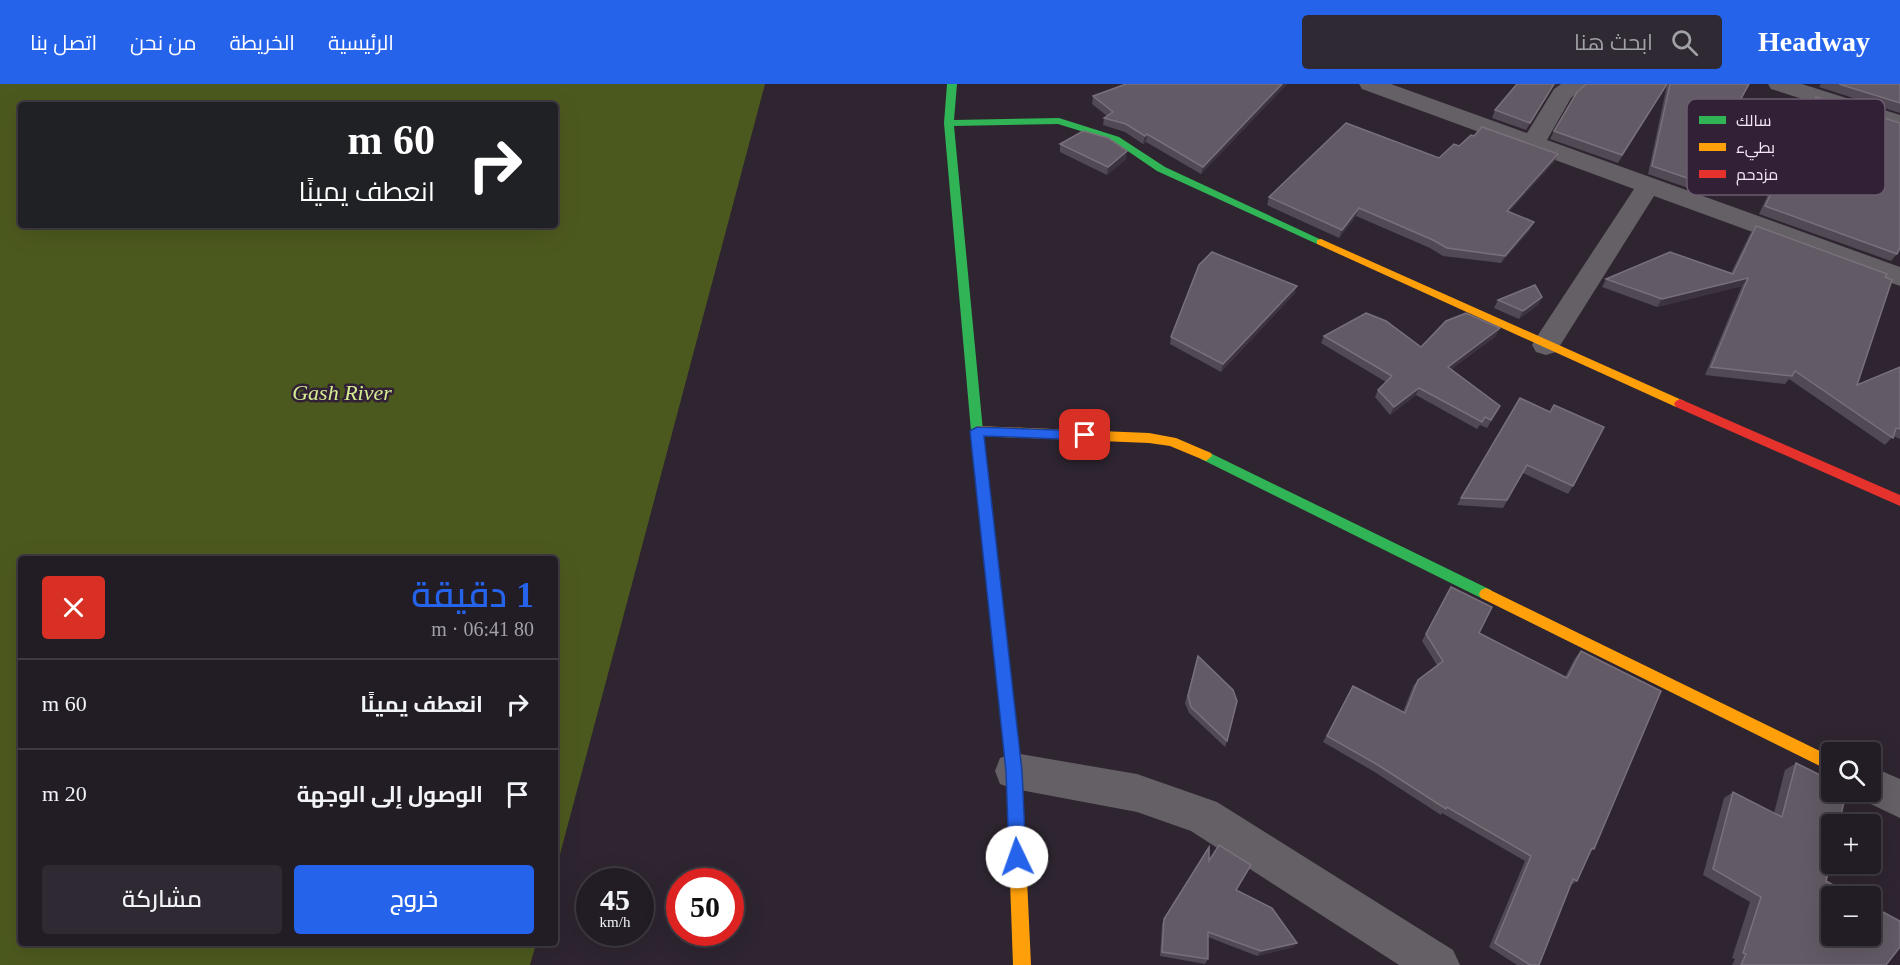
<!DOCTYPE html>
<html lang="ar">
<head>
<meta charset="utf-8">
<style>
  body { margin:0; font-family:"Times New Roman",Cairo,serif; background:#2e2932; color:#f1f3f6; direction:rtl; height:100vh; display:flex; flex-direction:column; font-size:22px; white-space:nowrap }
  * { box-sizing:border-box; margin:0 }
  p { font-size:20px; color:#a2a1a7 }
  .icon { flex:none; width:33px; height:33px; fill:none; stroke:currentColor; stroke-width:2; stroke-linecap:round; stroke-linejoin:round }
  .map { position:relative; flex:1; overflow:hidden; direction:ltr }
  .panel { position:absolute; left:18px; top:472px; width:540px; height:390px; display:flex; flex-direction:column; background:#221c25; border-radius:6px; box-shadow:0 6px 24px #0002,0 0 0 2px #3f3a42; direction:rtl }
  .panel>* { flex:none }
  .top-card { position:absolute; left:18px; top:18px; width:540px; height:126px; border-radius:6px; box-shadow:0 6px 24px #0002,0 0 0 2px #3f3a42; direction:rtl; background:#202124; color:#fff; overflow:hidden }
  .fabs { position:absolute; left:1821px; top:658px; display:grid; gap:12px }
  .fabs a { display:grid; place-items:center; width:60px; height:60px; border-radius:6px; background:#221c25; box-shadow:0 6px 24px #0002,0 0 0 2px #3f3a42; font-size:30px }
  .speed { position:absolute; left:576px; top:784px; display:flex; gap:12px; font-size:30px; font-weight:700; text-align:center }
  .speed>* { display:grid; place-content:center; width:78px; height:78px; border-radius:50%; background:#221c25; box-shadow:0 6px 24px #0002,0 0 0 2px #3f3a42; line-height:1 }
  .speed small { font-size:15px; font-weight:400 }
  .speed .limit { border:9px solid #d22; background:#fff; color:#111 }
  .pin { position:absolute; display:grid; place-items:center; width:51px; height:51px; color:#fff; margin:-26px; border-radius:12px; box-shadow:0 3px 9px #0006 }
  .me { position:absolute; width:66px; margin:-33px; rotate:357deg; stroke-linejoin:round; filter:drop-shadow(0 0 4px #0008) }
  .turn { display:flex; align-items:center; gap:21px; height:126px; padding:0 24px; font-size:27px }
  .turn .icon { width:78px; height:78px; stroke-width:2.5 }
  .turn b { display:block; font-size:42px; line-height:51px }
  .round { display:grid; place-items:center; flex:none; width:63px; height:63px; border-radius:6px; background:#2e2932 }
  .overview { display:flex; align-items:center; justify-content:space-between; height:102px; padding:0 24px }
  h1 { font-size:36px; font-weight:600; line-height:45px; color:#2563eb }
  .primary-button { display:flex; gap:12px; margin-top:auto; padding:12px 24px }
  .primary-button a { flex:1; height:69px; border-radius:6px; background:#2563eb; color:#fff; font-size:24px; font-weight:600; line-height:69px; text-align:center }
  .primary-button a+a { background:#2e2932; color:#f1f3f6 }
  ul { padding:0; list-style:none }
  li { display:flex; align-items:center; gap:18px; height:90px; padding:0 24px; border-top:2px solid #3f3a42 }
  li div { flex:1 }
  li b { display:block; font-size:22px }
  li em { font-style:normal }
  header { display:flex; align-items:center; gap:36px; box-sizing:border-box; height:84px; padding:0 30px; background:#2563eb; color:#fff }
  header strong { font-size:28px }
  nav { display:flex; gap:33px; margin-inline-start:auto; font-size:21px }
  .search { width:420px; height:54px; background:#2e2932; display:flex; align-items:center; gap:15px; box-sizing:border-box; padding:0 21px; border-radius:6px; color:#a2a1a7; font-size:22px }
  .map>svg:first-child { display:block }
  .water { fill:#4c591e; fill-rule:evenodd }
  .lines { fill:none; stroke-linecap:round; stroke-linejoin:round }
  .street { fill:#646065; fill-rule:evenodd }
  .fast { fill:#30b455; fill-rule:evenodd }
  .slow { fill:#ff9f0a; fill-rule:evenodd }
  .jam { fill:#e5322d; fill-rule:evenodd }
  .wall { fill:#514953 }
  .shaded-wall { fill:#3c333e }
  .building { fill:#625a65; stroke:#79707b; stroke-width:1.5 }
  .route { fill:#2563eb; stroke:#184099; stroke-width:1.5 }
  .labels { text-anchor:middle; stroke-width:5; stroke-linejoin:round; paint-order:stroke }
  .water-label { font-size:22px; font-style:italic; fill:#d4ed90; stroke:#312036 }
  .key { fill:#312036; stroke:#6b5c6f; stroke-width:1.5 }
  .key-label { font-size:16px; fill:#f2e7f5 }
</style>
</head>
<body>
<header>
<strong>Headway</strong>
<div class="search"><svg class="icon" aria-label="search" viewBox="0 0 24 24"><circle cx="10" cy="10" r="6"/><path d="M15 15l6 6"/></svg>ابحث هنا</div>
<nav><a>الرئيسية</a><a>الخريطة</a><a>من نحن</a><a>اتصل بنا</a></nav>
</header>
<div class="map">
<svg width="1900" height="881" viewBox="0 0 1900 881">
  <rect width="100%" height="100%" fill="#2e2531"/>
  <path class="water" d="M0 0H765L555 789V476H21V860H536L530 881H0ZM21 21H555V141H21Z"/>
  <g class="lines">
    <g class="street">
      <polygon points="1359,0 1391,0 1527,49 1554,5 1561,0 1587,0 1571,14 1547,56 1900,183 1900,202 1654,112 1556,268 1546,271 1536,268 1532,261 1536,254 1634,105 1362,5"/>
      <polygon points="1768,0 1802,0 1900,31 1900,46 1771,5"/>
      <polygon points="1014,669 1137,690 1217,718 1453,866 1460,881 1399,881 1191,747 1137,728 1014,705 1000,700 995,687 1000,674"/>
      <polygon points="1870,682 1900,695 1900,734 1856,713 1854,708 1870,708"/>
    </g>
    <g class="fast">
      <polygon points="947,0 957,0 954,36 1059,34 1119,53 1165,83 1326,158 1325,160 1317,160 1157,87 1113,57 1058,40 954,42 983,347 1004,529 1002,533 997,535 992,533 990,529 971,347 944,39"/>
      <polygon points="1206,367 1491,506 1493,510 1491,514 1486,516 1481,514 1201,375 1200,372"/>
    </g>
    <g class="slow">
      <polygon points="1321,155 1684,317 1686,320 1684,323 1676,323 1317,160 1317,156"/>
      <polygon points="977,342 1149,349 1176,354 1211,369 1212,372 1206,377 1170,362 1149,359 977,352 971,347"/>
      <polygon points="1486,504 1832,673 1832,688 1481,514 1479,510 1481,506"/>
      <polygon points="997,523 1002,525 1004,529 1022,687 1031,881 1013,881 1006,687 990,529 992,525"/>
    </g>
    <polygon class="jam" points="1680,315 1900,411 1900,422 1676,323 1674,320 1676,317"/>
  </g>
  <g class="wall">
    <polygon points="1126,0 1287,0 1201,90 1146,58 1143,60 1125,48 1103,41 1104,34 1107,32 1092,20 1093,12"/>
    <polygon points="1517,0 1558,0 1553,3 1526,46 1492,34 1495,26"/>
    <polygon points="1586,0 1749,0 1691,105 1648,90 1667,1 1618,79 1550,55 1554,47"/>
    <polygon points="1821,0 1900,0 1900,29 1819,3"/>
    <polygon points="1816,13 1897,170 1891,177 1759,130 1811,20"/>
    <polygon points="1060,60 1126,75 1107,91 1060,68"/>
    <polygon points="1459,62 1558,70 1554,78 1509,128 1530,146 1501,179 1443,172 1430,164 1356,132 1339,154 1267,121 1269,113 1439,74"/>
    <polygon points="1756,142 1885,193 1857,301 1900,283 1900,355 1893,352 1885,361 1789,295 1785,300 1705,291 1742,202 1657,223 1602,203 1606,195 1731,189 1750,150"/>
    <polygon points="1295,209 1221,288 1170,260 1171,253"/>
    <polygon points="1542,213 1538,221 1519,235 1494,224 1498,216"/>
    <polygon points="1324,252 1421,263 1496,252 1451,285 1500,322 1487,344 1480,341 1477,345 1416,311 1390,331 1375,313 1378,306 1386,298 1321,259"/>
    <polygon points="1520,314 1573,402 1568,410 1523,389 1503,424 1457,421"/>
    <polygon points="1451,503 1479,549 1565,593 1575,574 1581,567 1594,765 1590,767 1577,797 1570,802 1539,881 1517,881 1489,863 1525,777 1442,729 1441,731 1373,687 1323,658 1353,602 1403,628 1413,602 1418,596 1437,581 1422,557 1447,509"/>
    <polygon points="1198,572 1227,657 1225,663 1189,629 1185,619"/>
    <polygon points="1796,679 1826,797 1886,881 1732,881 1735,875 1732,874 1750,818 1703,791 1724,714 1733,708 1774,729 1785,686"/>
    <polygon points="1209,777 1236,806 1293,863 1257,872 1208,853 1208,875 1205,880 1160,872 1162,840 1164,835"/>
  </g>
  <g class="shaded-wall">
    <polygon points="1282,0 1287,0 1201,90 1203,83"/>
    <polygon points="1554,0 1558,0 1553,3 1526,46"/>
    <polygon points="1147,50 1146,58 1143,60 1145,52"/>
    <polygon points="1127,67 1126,75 1107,91 1108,83"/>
    <polygon points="1558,70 1554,78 1503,135 1507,127"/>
    <polygon points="1359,124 1356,132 1339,154 1342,146"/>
    <polygon points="1534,138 1530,146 1501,179 1505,172"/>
    <polygon points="1748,194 1742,202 1657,223 1662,215"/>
    <polygon points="1297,202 1295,209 1221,288 1223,280"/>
    <polygon points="1542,213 1538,221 1519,235 1523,227"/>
    <polygon points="1500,244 1496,252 1444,291 1448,283"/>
    <polygon points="1419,304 1416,311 1390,331 1394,323"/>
    <polygon points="1297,859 1293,863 1257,872 1261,867"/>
  </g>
  <g class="building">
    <polygon points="1126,0 1282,0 1203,83 1147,50 1145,52 1126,40 1104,34 1113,28 1093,12"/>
    <polygon points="1517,0 1554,0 1530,39 1495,26"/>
    <polygon points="1586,0 1667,0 1622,71 1554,47 1577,8"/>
    <polygon points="1670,0 1749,0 1696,97 1652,82"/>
    <polygon points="1839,0 1900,0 1900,19"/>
    <polygon points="1816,13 1900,39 1900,164 1897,170 1765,122"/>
    <polygon points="1346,39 1439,74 1454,60 1459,62 1471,51 1474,52 1482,43 1558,70 1507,127 1534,138 1505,172 1447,164 1433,156 1359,124 1342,146 1269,113"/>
    <polygon points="1083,47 1108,54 1127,67 1108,83 1060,60"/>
    <polygon points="1756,142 1887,190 1885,193 1892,196 1857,301 1900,283 1900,345 1896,344 1893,354 1795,287 1792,292 1711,283 1748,194 1662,215 1606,195 1670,168 1733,190"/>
    <polygon points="1212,168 1297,202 1223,280 1171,253 1199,181"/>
    <polygon points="1535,201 1542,213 1523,227 1498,216"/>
    <polygon points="1366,229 1386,237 1421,263 1446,237 1466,229 1500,244 1448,283 1500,322 1491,336 1485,333 1482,338 1419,304 1394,323 1378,306 1392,292 1324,252"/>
    <polygon points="1520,314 1550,328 1554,321 1604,343 1573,402 1527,381 1507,416 1461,414"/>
    <polygon points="1451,503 1492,523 1479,549 1567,594 1581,567 1661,607 1594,765 1592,764 1577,797 1573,795 1539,881 1530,881 1495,859 1531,772 1447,723 1446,725 1378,681 1327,652 1353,602 1405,629 1418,596 1443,577 1426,550"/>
    <polygon points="1198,572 1233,606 1237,617 1227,657 1191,623 1188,612"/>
    <polygon points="1796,679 1832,697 1832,708 1846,708 1839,741 1832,741 1832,773 1826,797 1855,813 1832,813 1832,852 1870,852 1870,821 1900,837 1900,863 1886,881 1741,881 1746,870 1743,869 1761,813 1713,785 1733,708 1782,733"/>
    <polygon points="1219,761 1251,781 1236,806 1272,824 1297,859 1261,867 1208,848 1208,875 1162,868 1164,835 1209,763 1209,777"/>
  </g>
  <polygon class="route" points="977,343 1085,347 1091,351 1085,356 984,352 1022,687 1026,773 1023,779 1017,781 1011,779 1009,773 1006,687 970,347"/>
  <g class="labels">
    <g class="water-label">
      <text x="342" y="316">Gash River</text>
    </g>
  </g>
  <rect x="1687" y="15" width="198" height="96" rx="9" class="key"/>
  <rect x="1699" y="32" width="27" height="8" fill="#30b455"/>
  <rect x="1699" y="59" width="27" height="8" fill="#ff9f0a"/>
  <rect x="1699" y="86" width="27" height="8" fill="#e5322d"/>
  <g class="key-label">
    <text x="1736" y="42">سالك</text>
    <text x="1736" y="69">بطيء</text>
    <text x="1736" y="96">مزدحم</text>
  </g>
</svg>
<div class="fabs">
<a><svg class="icon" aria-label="search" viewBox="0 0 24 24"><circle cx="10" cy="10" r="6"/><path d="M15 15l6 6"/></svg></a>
<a>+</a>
<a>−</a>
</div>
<div class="speed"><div>45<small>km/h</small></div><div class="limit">50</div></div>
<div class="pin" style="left:1085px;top:351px;background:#d93025"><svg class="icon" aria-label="arrive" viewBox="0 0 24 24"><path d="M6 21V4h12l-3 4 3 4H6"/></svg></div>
<svg class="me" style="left:1017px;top:773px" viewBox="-20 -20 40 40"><circle r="19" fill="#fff"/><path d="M0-13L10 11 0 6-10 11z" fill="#2563eb"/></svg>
<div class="top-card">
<div class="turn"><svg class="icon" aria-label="right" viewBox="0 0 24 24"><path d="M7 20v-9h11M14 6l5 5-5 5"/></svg><div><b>60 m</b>انعطف يمينًا</div></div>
</div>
<section class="panel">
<div class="overview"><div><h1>1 دقيقة</h1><p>80 m · 06:41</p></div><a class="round" style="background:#d93025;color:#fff"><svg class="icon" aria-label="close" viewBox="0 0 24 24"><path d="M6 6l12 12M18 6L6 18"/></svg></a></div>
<ul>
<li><svg class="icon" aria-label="right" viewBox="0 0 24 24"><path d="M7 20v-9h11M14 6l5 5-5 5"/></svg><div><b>انعطف يمينًا</b></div><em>60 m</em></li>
<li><svg class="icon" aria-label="arrive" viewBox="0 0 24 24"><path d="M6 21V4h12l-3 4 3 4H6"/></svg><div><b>الوصول إلى الوجهة</b></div><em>20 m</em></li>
</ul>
<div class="primary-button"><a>خروج</a><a>مشاركة</a></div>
</section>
</div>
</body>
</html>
